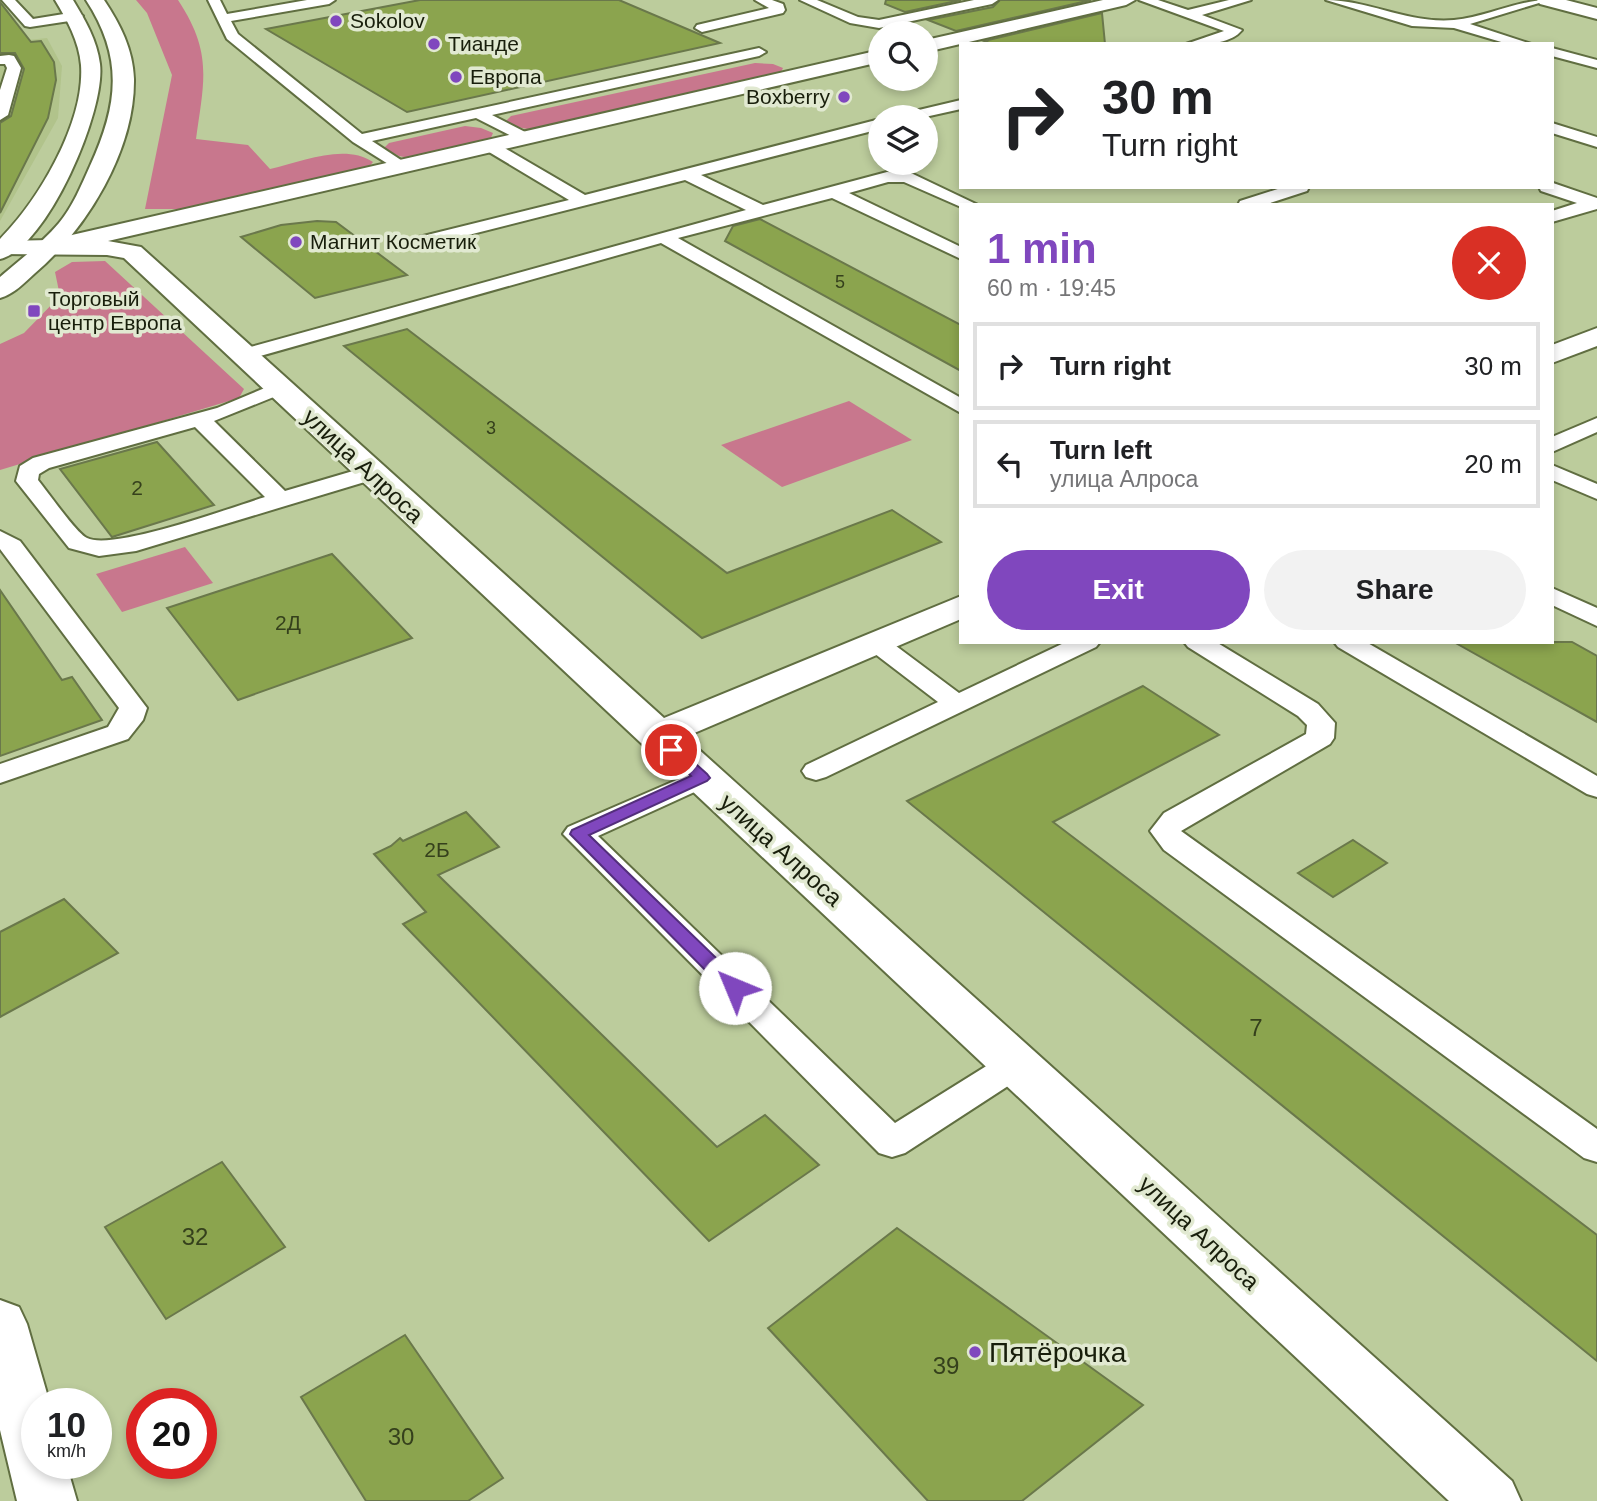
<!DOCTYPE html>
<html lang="en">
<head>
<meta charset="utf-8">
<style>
  body { margin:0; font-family:Arial,sans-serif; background:#f2f2f2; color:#202124; height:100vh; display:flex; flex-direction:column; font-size:26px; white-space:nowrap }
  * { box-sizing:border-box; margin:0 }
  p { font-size:23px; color:#757577 }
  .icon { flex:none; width:38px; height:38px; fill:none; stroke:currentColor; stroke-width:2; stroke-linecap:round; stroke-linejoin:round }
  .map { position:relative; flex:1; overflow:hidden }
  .details { position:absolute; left:959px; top:203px; width:595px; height:441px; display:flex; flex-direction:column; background:#fff; border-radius:0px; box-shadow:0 4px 10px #0003 }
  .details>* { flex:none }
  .hud { position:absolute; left:959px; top:42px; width:595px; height:147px; border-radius:0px; box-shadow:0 4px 10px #0003; background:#fff; color:#202124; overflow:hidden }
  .fabs { position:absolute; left:868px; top:21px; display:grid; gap:14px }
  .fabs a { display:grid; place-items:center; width:70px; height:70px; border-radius:50%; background:#fff; box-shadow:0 4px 10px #0003; font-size:35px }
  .speed { position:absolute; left:21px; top:1388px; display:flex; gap:14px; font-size:35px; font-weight:700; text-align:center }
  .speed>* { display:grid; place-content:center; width:91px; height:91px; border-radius:50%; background:#fff; box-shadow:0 4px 10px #0003; line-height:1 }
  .speed small { font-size:18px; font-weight:400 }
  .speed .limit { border:10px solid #d22; background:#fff; color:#111 }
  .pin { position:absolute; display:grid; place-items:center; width:60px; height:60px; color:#fff; margin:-30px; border:4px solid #fff; border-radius:50%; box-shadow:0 2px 7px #0007 }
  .me { position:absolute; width:77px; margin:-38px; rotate:315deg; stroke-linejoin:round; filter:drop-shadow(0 0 5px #0008) }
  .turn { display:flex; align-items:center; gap:24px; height:147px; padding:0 28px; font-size:32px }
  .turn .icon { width:91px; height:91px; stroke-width:2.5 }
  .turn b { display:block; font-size:49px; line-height:60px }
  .round { display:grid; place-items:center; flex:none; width:74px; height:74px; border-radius:37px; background:#f2f2f2 }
  .headline { display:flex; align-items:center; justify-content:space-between; height:119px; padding:0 28px }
  h1 { font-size:42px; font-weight:600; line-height:52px; color:#8047be }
  .cta { display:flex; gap:14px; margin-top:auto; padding:14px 28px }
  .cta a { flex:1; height:80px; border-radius:42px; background:#8047be; color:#fff; font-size:28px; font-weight:600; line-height:80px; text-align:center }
  .cta a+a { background:#f2f2f2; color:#202124 }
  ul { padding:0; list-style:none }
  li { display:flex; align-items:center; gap:21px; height:88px; margin:0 14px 10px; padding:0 14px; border:4px solid #e0e0e0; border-radius:0px }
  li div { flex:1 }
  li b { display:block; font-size:26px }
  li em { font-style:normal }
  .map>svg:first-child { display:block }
  .built { fill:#b1c38b }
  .green { fill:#c8778d }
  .building { fill:#8ba44e; stroke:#6a784b; stroke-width:2 }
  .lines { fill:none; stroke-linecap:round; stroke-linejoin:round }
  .lane-casing { stroke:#606e41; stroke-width:4 }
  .street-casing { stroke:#606e41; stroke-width:4 }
  .secondary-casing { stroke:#606e41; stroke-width:4 }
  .lane { fill:#fff; fill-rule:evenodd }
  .street { fill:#fff; fill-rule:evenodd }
  .secondary { fill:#fff; fill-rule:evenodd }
  .route { fill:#8047be; stroke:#532e7c; stroke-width:2 }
  .poi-dot { fill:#8047be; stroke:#e1e9d1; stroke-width:2.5 }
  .labels { text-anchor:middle; stroke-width:7; stroke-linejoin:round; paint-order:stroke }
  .far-number-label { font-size:18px; fill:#35401c }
  .far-poi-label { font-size:21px; fill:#181e0b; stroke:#e1e9d1; text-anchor:start }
  .number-label { font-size:21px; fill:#35401c }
  .street-label { font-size:24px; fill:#181e0b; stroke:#e1e9d1 }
  .near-number-label { font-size:24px; fill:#35401c }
  .near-poi-label { font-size:28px; fill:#181e0b; stroke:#e1e9d1; text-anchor:start }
</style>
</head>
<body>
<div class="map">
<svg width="1597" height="1501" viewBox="0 0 1597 1501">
  <rect width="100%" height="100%" fill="#bccc9c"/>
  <polygon class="built" points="47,38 62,66 58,118 0,221 0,43"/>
  <g class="green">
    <path d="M136 0H178C213 53 204 81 196 139L248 145 270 169C302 162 344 143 373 162L368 168 189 209H145L172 75 147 13Z"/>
    <polygon points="755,63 773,64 783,68 780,74 533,130 517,127 506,121 511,116"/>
    <polygon points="465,126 481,128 493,133 490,140 409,158 399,156 384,148 389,143"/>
    <polygon points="105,261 244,389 239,398 0,470 0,344 24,333 60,296 55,272 72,262"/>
    <polygon points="849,401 912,440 782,487 721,445"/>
    <polygon points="185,547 213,583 122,612 96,574"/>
  </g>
  <g class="building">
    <polygon points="420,0 619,0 720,43 407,112 266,29"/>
    <polygon points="886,0 961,0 905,12 885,4"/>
    <polygon points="1000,0 1091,0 956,31 928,20 993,7"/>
    <polygon points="0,2 31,42 41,41 54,62 56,80 48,118 0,213 0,123 11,116 24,69 15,53 0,53"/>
    <polygon points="1102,13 1105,44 992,44 984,41"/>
    <polygon points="760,219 961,325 961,371 725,241 733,226"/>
    <polygon points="317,221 336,222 407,275 315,298 241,237 281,225"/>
    <polygon points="407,329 727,573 892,510 941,542 702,638 344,346"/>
    <polygon points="157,442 214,505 112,537 60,469"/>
    <polygon points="332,554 412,638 238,700 167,608"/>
    <polygon points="0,590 62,680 72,677 102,720 0,756"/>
    <polygon points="1454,642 1572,642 1597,656 1597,722"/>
    <polygon points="1143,686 1219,735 1053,822 1597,1235 1597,1361 907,801"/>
    <polygon points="466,812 499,847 438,875 717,1147 765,1115 819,1165 709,1241 403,924 426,912 374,854 391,846 400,838 403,841"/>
    <polygon points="1353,840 1387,863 1333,897 1298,873"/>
    <polygon points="64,899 118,953 0,1017 0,932"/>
    <polygon points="222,1162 285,1247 166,1319 105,1227"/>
    <polygon points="897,1228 1143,1405 1022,1501 928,1501 768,1328"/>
    <polygon points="405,1335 503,1478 468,1501 366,1501 301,1397"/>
  </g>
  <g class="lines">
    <defs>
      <g id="lane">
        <polygon points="2,0 15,0 33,19 76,12 83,16 76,20 30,27 25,26"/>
        <polygon points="208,0 220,0 227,14 307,0 335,0 329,4 231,21 238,34 362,134 759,48 766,52 759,56 492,115 531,135 533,138 531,141 525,143 476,118 372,141 407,164 409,167 401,172 353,142 227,39"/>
        <polygon points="755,0 772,0 783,4 785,10 783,13 702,32 695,28 697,25 769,8"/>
        <polygon points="800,0 817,0 858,17 879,20 974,0 998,0 992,4 879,28 850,23"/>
        <path d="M1139 0H1158L1188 10 1229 0H1251L1202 15 1242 30C1230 45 1204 44 1186 44L1224 31Z"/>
        <path d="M1326 0C1369 0 1409 24 1454 20 1487 17 1516 0 1549 0L1470 24 1531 44H1508L1454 28 1412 26Z"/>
        <polygon points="1552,48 1597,60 1597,68 1552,56"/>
        <polygon points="9,55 14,56 21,68 8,115 0,120 0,90 7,68 5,64 0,64 0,56"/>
        <polygon points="961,100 961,109 925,117 899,117 902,114"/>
        <polygon points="880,119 880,129 701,175 763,205 887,172 913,174 978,205 961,205 961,207 904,182 888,182 849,193 961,247 961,259 832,198 678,238 961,398 961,413 661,243 250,359 236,359 233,355 236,351 746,210 685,180 417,248 411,247 408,243 411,239 569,200 484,149 482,146 484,143 496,143 585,195"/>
        <polygon points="1552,123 1597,137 1597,147 1552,133"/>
        <polygon points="1553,183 1597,198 1597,209 1552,222 1552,211 1577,203 1541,191 1539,187 1552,187"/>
        <polygon points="1284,187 1309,187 1307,191 1264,205 1238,205 1240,201"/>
        <path d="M279 382 286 384 289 388 286 392 214 421 285 491 370 466 378 468 381 473 378 478 136 551 99 556 69 548 16 481 20 466 33 458 217 408ZM195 427 265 497C233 507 113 551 87 538 76 533 48 492 38 480L39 474 49 468Z"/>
        <polygon points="1597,418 1597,432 1552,452 1552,437"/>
        <polygon points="1552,465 1597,484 1597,499 1552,480"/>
        <polygon points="0,531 20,541 147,708 143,720 128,739 0,783 0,764 108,727 119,708 0,549"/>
        <polygon points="1552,588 1597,608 1597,626 1552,605"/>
        <polygon points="875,634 884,637 959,693 1066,642 1100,642 1096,647 826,777 816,780 806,777 802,771 806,765 938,702 866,647 862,642 866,637"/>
        <polygon points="1184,642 1216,642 1318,704 1335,723 1334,738 1330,744 1181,831 1597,1129 1597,1162 1584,1158 1164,850 1150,831 1164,813 1306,734 1307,725 1298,716 1188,647"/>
        <polygon points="1334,642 1366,642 1597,776 1597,797 1587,794 1338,647"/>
        <polygon points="702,769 712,772 716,778 712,784 598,836 895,1123 1004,1055 1016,1051 1028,1055 1033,1064 1028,1073 905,1153 892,1157 879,1153 563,834 568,827"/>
      </g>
      <g id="street">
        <polygon points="1103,0 1135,0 1126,5 926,52 926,40"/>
        <polygon points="1537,0 1566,0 1597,8 1597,19 1540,4"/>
        <polygon points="880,50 880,62 108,241 141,247 664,718 961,596 961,619 685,737 1512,1481 1521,1501 1449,1501 124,258 107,255 0,254 0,242 5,241 50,240"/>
        <polygon points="1597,328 1597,346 1552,363 1552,345"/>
        <polygon points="0,1300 19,1307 27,1324 50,1404 37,1404 37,1463 66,1463 77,1501 17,1501 0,1430"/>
      </g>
      <g id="secondary">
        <path d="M55 0H73C85 20 97 40 100 64 106 110 47 248 0 259V239C39 200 85 122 81 65 79 41 67 20 55 0Z"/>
        <path d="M86 0H104C120 24 133 49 134 79 135 150 87 229 34 274 24 283 14 294 0 298V277C20 260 42 243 59 223 73 206 81 186 90 166 118 105 124 58 86 0Z"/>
      </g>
    </defs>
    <use href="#lane" class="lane-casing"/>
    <use href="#street" class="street-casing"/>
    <use href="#secondary" class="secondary-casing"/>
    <use href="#lane" class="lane"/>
    <use href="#street" class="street"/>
    <use href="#secondary" class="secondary"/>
  </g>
  <polygon class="route" points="671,745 676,746 707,774 710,778 707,781 589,835 742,983 744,988 742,993 728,993 570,834 572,830 691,776 663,750"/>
  <g class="poi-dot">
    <circle cx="336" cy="21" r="7"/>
    <circle cx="434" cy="44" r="7"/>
    <circle cx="456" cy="77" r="7"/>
    <circle cx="844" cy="97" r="7"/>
    <circle cx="296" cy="242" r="7"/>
    <rect x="27" y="304" width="14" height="14" rx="3.5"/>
    <circle cx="975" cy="1352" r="7"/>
  </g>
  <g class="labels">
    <g class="far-number-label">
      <text x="840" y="288">5</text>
      <text x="491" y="434">3</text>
    </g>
    <g class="far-poi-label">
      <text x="350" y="28">Sokolov</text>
      <text x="448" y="51">Тианде</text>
      <text x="470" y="84">Европа</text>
      <text x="830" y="104" text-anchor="end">Boxberry</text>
      <text x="310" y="249">Магнит Косметик</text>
      <text x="48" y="306">Торговый<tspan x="48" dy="24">центр Европа</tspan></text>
    </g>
    <g class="number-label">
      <text x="137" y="495">2</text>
      <text x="288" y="630">2Д</text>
      <text x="437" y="857">2Б</text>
    </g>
    <g class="street-label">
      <text transform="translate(363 466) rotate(43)" y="8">улица Алроса</text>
      <text transform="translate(781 850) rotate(42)" y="8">улица Алроса</text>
      <text transform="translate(1199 1233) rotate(43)" y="8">улица Алроса</text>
    </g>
    <g class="near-number-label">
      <text x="1256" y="1036">7</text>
      <text x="195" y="1245">32</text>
      <text x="946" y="1374">39</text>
      <text x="401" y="1445">30</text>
    </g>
    <g class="near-poi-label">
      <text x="989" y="1362">Пятёрочка</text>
    </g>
  </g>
</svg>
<div class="fabs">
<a><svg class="icon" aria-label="search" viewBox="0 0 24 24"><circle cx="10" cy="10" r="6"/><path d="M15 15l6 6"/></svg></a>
<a><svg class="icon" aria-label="layers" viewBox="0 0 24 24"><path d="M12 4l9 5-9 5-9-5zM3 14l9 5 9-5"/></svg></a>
</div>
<div class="speed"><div>10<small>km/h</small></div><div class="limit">20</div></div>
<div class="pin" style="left:671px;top:750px;background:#d93025"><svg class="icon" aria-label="arrive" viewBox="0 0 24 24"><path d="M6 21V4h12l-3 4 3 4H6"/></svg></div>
<svg class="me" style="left:735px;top:988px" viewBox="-20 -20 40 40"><circle r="19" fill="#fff"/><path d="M0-13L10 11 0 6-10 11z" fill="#8047be"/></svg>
<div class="hud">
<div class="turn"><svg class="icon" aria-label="right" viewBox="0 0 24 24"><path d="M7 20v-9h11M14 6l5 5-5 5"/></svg><div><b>30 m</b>Turn right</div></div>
</div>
<section class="details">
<div class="headline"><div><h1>1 min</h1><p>60 m · 19:45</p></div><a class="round" style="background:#d93025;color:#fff"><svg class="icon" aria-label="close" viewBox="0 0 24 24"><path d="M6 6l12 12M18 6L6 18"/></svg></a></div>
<ul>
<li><svg class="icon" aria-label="right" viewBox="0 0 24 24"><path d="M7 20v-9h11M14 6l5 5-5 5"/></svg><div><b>Turn right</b></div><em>30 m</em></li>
<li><svg class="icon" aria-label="left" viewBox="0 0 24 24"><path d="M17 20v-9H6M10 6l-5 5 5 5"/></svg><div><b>Turn left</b><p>улица Алроса</p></div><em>20 m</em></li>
</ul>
<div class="cta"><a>Exit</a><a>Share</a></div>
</section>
</div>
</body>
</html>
